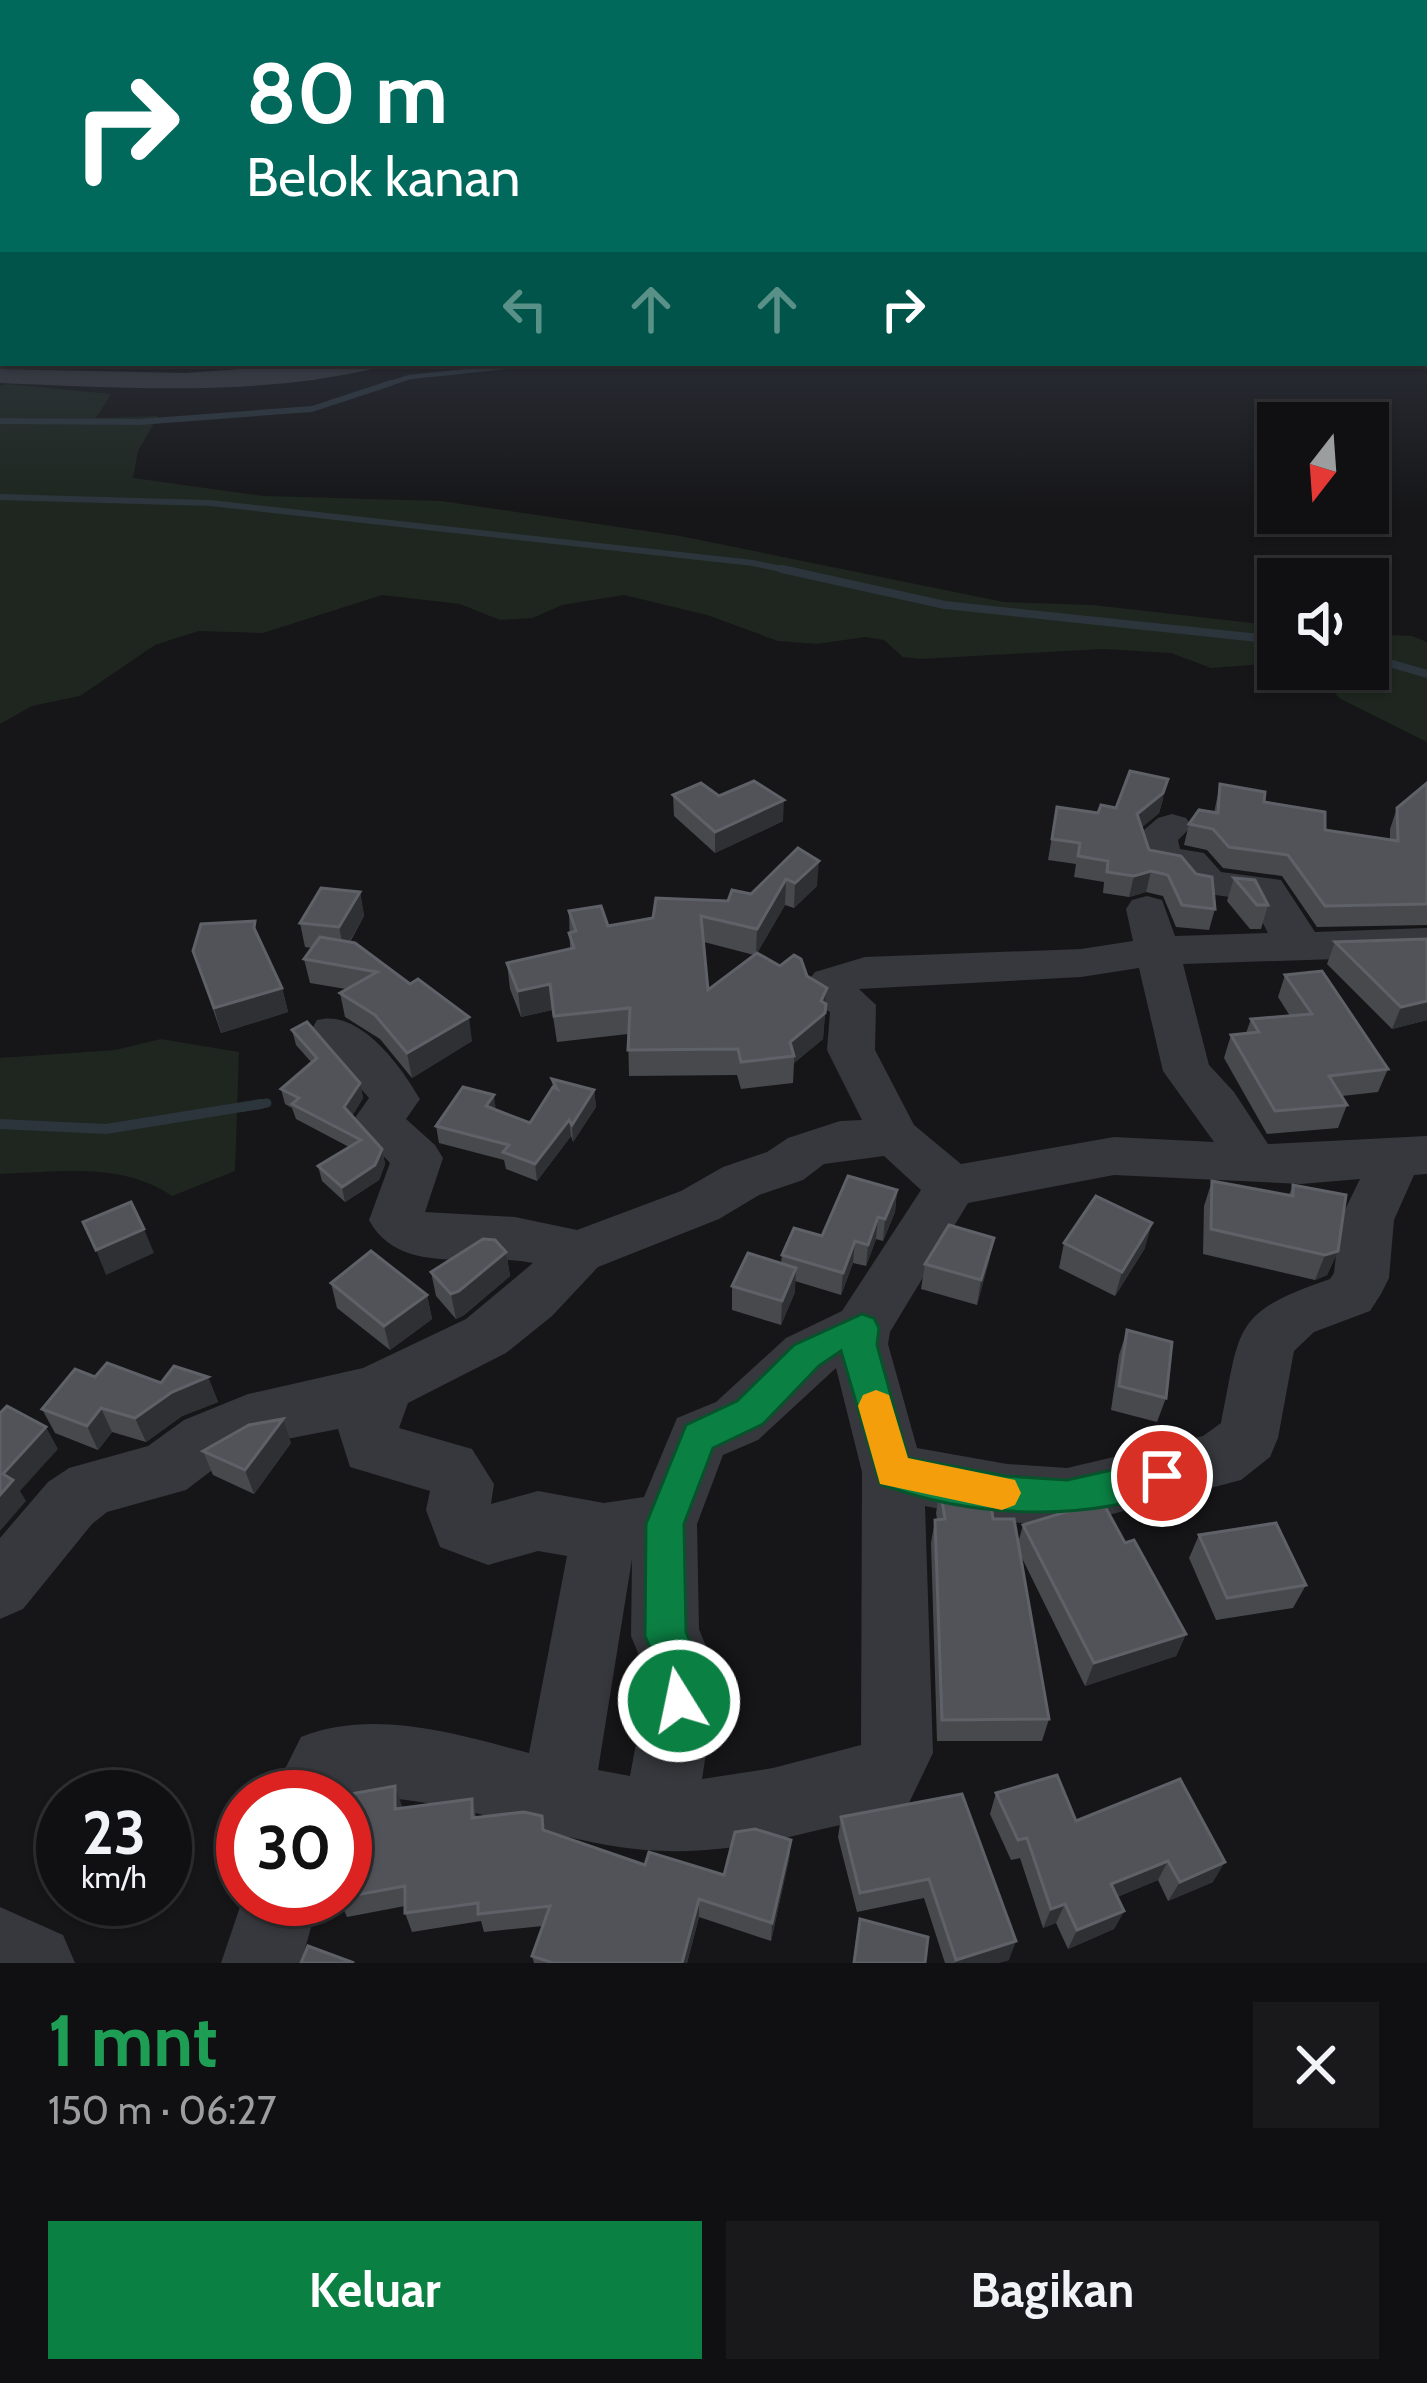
<!DOCTYPE html>
<html lang="id">
<head>
<meta charset="utf-8">
<style>
  body { margin:0; font-family:Cabin,sans-serif; background:#19191b; color:#f1f3f6; height:100vh; display:flex; flex-direction:column; font-size:45px; white-space:nowrap }
  * { box-sizing:border-box; margin:0 }
  p { font-size:39px; color:#9c9d9f }
  .icon { flex:none; width:66px; height:66px; fill:none; stroke:currentColor; stroke-width:2; stroke-linecap:round; stroke-linejoin:round }
  .map { position:relative; height:1963px; overflow:hidden }
  .details { display:flex; flex-direction:column; background:#101012; flex:1 }
  .details>* { flex:none }
  .banner { position:absolute; left:0px; top:0px; width:1428px; height:366px; box-shadow:0 3px 9px #0004,0 0 0 3px #303032; background:#00695c; color:#fff; overflow:hidden }
  .needle { width:78px; rotate:197deg }
  .fabs { position:absolute; left:1257px; top:402px; display:grid; gap:24px }
  .fabs a { display:grid; place-items:center; width:132px; height:132px; border-radius:0px; background:#101012; box-shadow:0 3px 9px #0004,0 0 0 3px #303032; font-size:60px }
  .speed { position:absolute; left:36px; top:1770px; display:flex; gap:24px; font-size:60px; font-weight:700; text-align:center }
  .speed>* { display:grid; place-content:center; width:156px; height:156px; border-radius:50%; background:#101012; box-shadow:0 3px 9px #0004,0 0 0 3px #303032; line-height:1 }
  .speed small { font-size:30px; font-weight:400 }
  .speed .limit { border:18px solid #d22; background:#fff; color:#111 }
  .pin { position:absolute; display:grid; place-items:center; width:102px; height:102px; color:#fff; margin:-51px; border:6px solid #fff; border-radius:50%; box-shadow:0 3px 12px #0007 }
  .me { position:absolute; width:132px; margin:-66px; rotate:350deg; stroke-linejoin:round; filter:drop-shadow(0 0 9px #0008) }
  .turn { display:flex; align-items:center; gap:42px; height:252px; padding:0 48px; font-size:54px }
  .turn .icon { width:156px; height:156px; stroke-width:2.5 }
  .turn b { display:block; font-size:84px; line-height:102px }
  .lanes { display:flex; align-items:center; height:114px; padding:0 48px; background:#0003; justify-content:center; gap:60px; direction:ltr }
  .lanes .off { opacity:.35 }
  .round { display:grid; place-items:center; flex:none; width:126px; height:126px; border-radius:0px; background:#19191b }
  .overview { display:flex; align-items:center; justify-content:space-between; height:204px; padding:0 48px }
  h1 { font-size:72px; font-weight:700; line-height:90px; color:#1e9e55 }
  .action { display:flex; gap:24px; margin-top:auto; padding:24px 48px }
  .action a { flex:1; height:138px; border-radius:0px; background:#0b8043; color:#fff; font-size:48px; font-weight:700; line-height:138px; text-align:center }
  .action a+a { background:#19191b; color:#f1f3f6 }
  .map>svg:first-child { display:block }
  .green { fill:#1e261f }
  .lines { fill:none; stroke-linecap:round; stroke-linejoin:round }
  .stream-far4 { stroke:#2c353c; stroke-width:4.5 }
  .stream-far3 { stroke:#2c353c; stroke-width:6 }
  .stream-far2 { stroke:#2c353c; stroke-width:8 }
  .stream-far1 { stroke:#2c353c; stroke-width:9 }
  .stream { stroke:#2c353c; stroke-width:10 }
  .minor { fill:#37383d; fill-rule:evenodd }
  .wall { fill:#47494d; fill-rule:evenodd }
  .shaded-wall { fill:#2f3033 }
  .building { fill:#525359; stroke:#5f6168; stroke-width:3 }
  .route { fill:#0b8043; stroke:#07532c; stroke-width:3 }
  .slow { fill:#f59e0b }
</style>
</head>
<body>
<div class="map">
<svg width="1427" height="1963" viewBox="0 0 1427 1963">
  <rect width="100%" height="100%" fill="#161618"/>
  <g class="green">
    <polygon points="7,384 111,394 96,418 158,416 138,451 133,478 264,496 441,501 680,536 1004,602 1093,605 1278,626 1278,663 1211,668 1171,653 1102,649 920,659 903,657 884,640 865,637 817,644 778,641 707,615 624,595 562,605 533,618 500,620 460,604 382,595 263,633 199,631 173,639 155,645 80,696 32,706 0,724 0,386"/>
    <polygon points="1368,634 1412,636 1427,642 1427,742 1339,698 1315,669 1368,669"/>
    <path d="M161 1039 239 1052 235 1171 172 1196C122 1162 59 1172 0 1174V1058L115 1050Z"/>
  </g>
  <g class="lines">
    <polyline class="stream-far4" points="382,386 410,377 542,363"/>
    <g class="stream-far3">
      <polyline points="0,421 139,422 312,409 391,383"/>
      <polyline points="0,497 210,503 753,563 795,572"/>
    </g>
    <g class="stream-far2">
      <polyline points="782,569 945,605 1278,640"/>
      <polyline points="1368,657 1427,674"/>
    </g>
    <polyline class="stream-far1" points="243,1107 267,1103"/>
    <polyline class="stream" points="0,1124 106,1129 261,1104"/>
    <g class="minor">
      <polygon points="3,244 3,256 0,257 0,245"/>
      <polygon points="3,310 3,324 0,325 0,311"/>
      <path d="M324 363H380L376 368C255 397 124 388 0 383V369L185 373Z"/>
      <path d="M1172 814 1186 818 1192 826 1178 840 1180 849 1204 853 1221 872 1281 880 1315 932 1427 928V956L1183 964 1209 1065 1234 1092 1268 1144 1427 1136V1174L1414 1175 1394 1220 1389 1278 1381 1294 1370 1311 1314 1332 1294 1351 1278 1438 1270 1457 1241 1480 1067 1526 1007 1522 925 1506 933 1753 907 1807C881 1818 854 1822 827 1828 737 1850 674 1861 582 1840 504 1823 429 1793 347 1798L345 1802V1797H271L301 1737C373 1708 457 1734 529 1753L567 1556 538 1551 488 1565 440 1547 426 1510 430 1491 350 1467 338 1429 256 1445 228 1458 186 1490 107 1512 92 1524 23 1609 0 1619V1538L48 1482 69 1468 148 1446 184 1420 248 1394 363 1368 466 1319 533 1263C479 1251 401 1279 369 1220L390 1163 352 1122 369 1098 311 1031 317 1020C359 1008 401 1066 420 1099L406 1119 435 1145 443 1158 425 1212 515 1217 577 1230 681 1191 723 1167 767 1152 788 1138 840 1121 862 1120 827 1050 830 1012 809 1000 802 989 815 972 865 957 1081 949 1133 941 1126 909 1132 900 1147 896 1162 900 1175 936 1268 933 1251 900 1194 892 1178 873 1148 869 1137 836 1158 818ZM1139 968 1163 1071 1214 1142 1114 1137 961 1164 914 1125 875 1050 876 1005 859 989 1081 977ZM884 1156 921 1190 842 1311 786 1338 716 1402 677 1418 644 1497 604 1503 538 1491 491 1504 494 1484 472 1449 399 1428 408 1403 506 1353 552 1316 598 1267 719 1219 759 1195 803 1180 824 1164ZM1114 1175 1301 1184 1360 1179 1340 1220 1334 1273 1330 1279C1231 1313 1241 1327 1221 1423L1203 1436 1067 1468 1007 1464 917 1448 888 1344 890 1332 968 1203ZM836 1368 862 1472 861 1745 773 1768 702 1779 714 1701 709 1654 699 1629 697 1524 723 1455 758 1440ZM632 1559 631 1636 641 1660 644 1701 630 1776 598 1770Z"/>
      <polygon points="243,1898 319,1899 301,1963 221,1963"/>
      <polygon points="0,1907 63,1935 75,1963 0,1963"/>
    </g>
  </g>
  <g class="wall">
    <polygon points="1427,783 1427,925 1317,927 1282,876 1223,868 1207,850 1184,845 1189,824 1214,813 1220,784 1325,830 1390,839 1390,829 1397,808"/>
    <polygon points="673,795 719,796 783,821 715,853 674,816"/>
    <polygon points="1163,799 1159,813 1142,827 1149,850 1215,909 1209,930 1176,927 1163,896 1146,892 1129,897 1103,893 1104,882 1074,877 1076,864 1048,860 1057,807 1098,813"/>
    <path d="M798 848 817 886 794 908 785 905 757 953 780 966 807 976 827 988 823 1039 794 1063 793 1083 741 1089 737 1075 629 1076 628 1034 557 1042 552 1010 521 1017 510 989 507 963 570 949 569 911 608 926 728 901 751 894ZM704 942 754 955 708 990Z"/>
    <polygon points="1234,878 1268,905 1261,929 1250,929 1227,901"/>
    <polygon points="360,892 364,916 350,942 472,1041 412,1078 380,1039 345,1017 340,993 346,989 310,983 304,959 312,948 305,947 300,923"/>
    <polygon points="1335,942 1427,1020 1392,1029 1327,964"/>
    <polygon points="261,943 282,988 288,1012 221,1033 193,951"/>
    <polygon points="1285,975 1388,1069 1378,1092 1342,1096 1347,1105 1338,1128 1267,1134 1224,1058 1231,1035 1246,1033 1251,1019 1290,1016 1278,997"/>
    <polygon points="292,1030 360,1083 363,1098 352,1116 382,1149 385,1164 379,1180 345,1202 322,1181 318,1166 349,1147 296,1119 292,1108 285,1104 281,1089 312,1063 296,1045"/>
    <polygon points="552,1079 594,1090 596,1107 573,1142 571,1136 537,1181 506,1169 504,1160 439,1143 436,1126 496,1110 530,1123 553,1087"/>
    <polygon points="1212,1181 1289,1195 1293,1185 1338,1251 1327,1275 1315,1280 1203,1254 1204,1206"/>
    <polygon points="897,1190 895,1212 883,1241 876,1239 866,1266 853,1263 841,1295 795,1281 795,1292 781,1325 732,1310 732,1286 781,1263 782,1255 822,1236"/>
    <polygon points="994,1238 977,1305 921,1289 925,1264"/>
    <polygon points="1064,1243 1145,1248 1115,1296 1059,1268"/>
    <polygon points="506,1252 510,1276 464,1315 456,1319 436,1296 431,1272"/>
    <polygon points="331,1283 427,1295 432,1319 390,1350 337,1308"/>
    <polygon points="1127,1330 1166,1398 1157,1422 1111,1410 1119,1355"/>
    <polygon points="95,1377 161,1383 208,1377 218,1402 182,1416 146,1442 112,1432 98,1450 55,1433 42,1409"/>
    <polygon points="291,1443 254,1494 213,1475 203,1451"/>
    <polygon points="940,1489 993,1519 1018,1543 1023,1525 1125,1543 1186,1634 1176,1656 1085,1686 1021,1556 1049,1719 1042,1741 937,1741 931,1543 935,1520 937,1519 936,1513"/>
    <polygon points="1199,1535 1306,1585 1293,1608 1216,1620 1189,1558"/>
    <polygon points="996,1793 1076,1821 1213,1882 1168,1901 1158,1880 1117,1897 1124,1911 1114,1929 1068,1949 1056,1923 1043,1928 1020,1858 1011,1860 990,1814"/>
    <polygon points="962,1794 1009,1960 998,1963 945,1963 924,1898 857,1912 838,1837 841,1817"/>
    <polygon points="345,1797 402,1808 472,1799 476,1817 545,1831 645,1865 724,1875 791,1840 789,1859 771,1941 699,1917 687,1963 534,1963 532,1956 543,1926 484,1932 481,1921 412,1932 405,1913 405,1906 347,1917 339,1899 323,1902 321,1899 345,1899"/>
  </g>
  <g class="shaded-wall">
    <polygon points="1168,779 1159,813 1133,835 1137,814"/>
    <polygon points="784,800 783,821 715,853 715,832"/>
    <polygon points="819,861 817,886 794,908 795,883"/>
    <polygon points="1151,871 1146,892 1129,897 1134,876"/>
    <polygon points="786,879 785,905 756,955 757,929"/>
    <polygon points="360,892 364,916 344,951 339,927"/>
    <polygon points="550,984 552,1010 521,1017 518,991"/>
    <polygon points="282,988 288,1012 221,1033 214,1008"/>
    <polygon points="827,988 823,1039 794,1063 794,1056 790,1042 821,1001"/>
    <polygon points="1427,1001 1427,1020 1392,1029 1401,1007"/>
    <polygon points="469,1017 472,1041 412,1078 407,1053"/>
    <polygon points="360,1083 363,1098 348,1122 344,1107"/>
    <polygon points="594,1090 596,1107 573,1142 572,1125"/>
    <polygon points="494,1095 496,1112 486,1106"/>
    <polygon points="569,1120 571,1136 537,1181 535,1164"/>
    <polygon points="382,1149 385,1164 379,1180 345,1202 342,1187"/>
    <polygon points="897,1190 895,1212 883,1241 885,1219"/>
    <polygon points="878,1217 876,1239 866,1266 868,1245"/>
    <polygon points="1152,1223 1145,1248 1115,1296 1122,1272"/>
    <polygon points="144,1229 154,1253 106,1275 96,1250"/>
    <polygon points="994,1238 989,1262 977,1305 981,1280"/>
    <polygon points="855,1241 853,1263 841,1295 843,1273"/>
    <polygon points="1338,1251 1327,1275 1315,1280 1325,1255"/>
    <polygon points="506,1252 510,1276 464,1315 456,1319 451,1294"/>
    <polygon points="796,1268 795,1292 781,1325 782,1301"/>
    <polygon points="427,1295 432,1319 390,1350 384,1326"/>
    <polygon points="208,1377 218,1402 182,1416 146,1442 135,1418 172,1392"/>
    <polygon points="101,1408 112,1432 98,1450 87,1426"/>
    <polygon points="283,1419 291,1443 254,1494 245,1470"/>
    <polygon points="46,1427 58,1449 20,1491 26,1501 0,1531 0,1495 3,1474"/>
    <polygon points="1186,1634 1176,1656 1085,1686 1094,1663"/>
    <polygon points="395,1786 402,1806 403,1829 395,1809"/>
    <polygon points="791,1840 789,1859 771,1941 772,1923"/>
    <polygon points="1168,1861 1158,1880 1102,1903 1111,1884"/>
    <polygon points="1225,1862 1213,1882 1168,1901 1180,1882"/>
    <polygon points="699,1899 699,1917 687,1963 682,1963"/>
    <polygon points="1065,1904 1056,1923 1043,1928 1051,1909"/>
    <polygon points="1124,1911 1114,1929 1068,1949 1077,1930"/>
    <polygon points="1016,1941 1009,1960 998,1963 955,1963 956,1960"/>
  </g>
  <g class="building">
    <polygon points="1130,771 1168,779 1163,793 1137,814 1149,850 1181,856 1196,874 1212,877 1215,909 1182,905 1168,875 1151,871 1134,876 1107,872 1108,861 1078,856 1080,843 1052,839 1057,807 1098,813 1101,805 1116,808"/>
    <polygon points="754,781 784,800 715,832 673,795 701,783 719,796"/>
    <polygon points="1427,783 1427,904 1325,906 1288,855 1229,847 1213,829 1189,824 1199,810 1218,813 1220,784 1265,792 1264,802 1325,812 1325,830 1398,841 1397,808"/>
    <polygon points="798,848 819,861 795,883 786,879 757,929 701,916 708,990 757,953 780,966 794,955 801,959 807,976 827,988 821,1001 826,1004 825,1013 790,1042 794,1056 741,1062 738,1049 628,1050 630,1008 554,1016 550,984 518,991 507,963 574,948 569,933 576,931 569,911 601,906 608,926 653,918 656,898 728,901 732,890 751,894"/>
    <polygon points="1234,878 1255,880 1268,905 1257,905"/>
    <polygon points="321,888 360,892 339,927 300,923"/>
    <polygon points="255,921 254,928 282,988 214,1008 193,951 201,924"/>
    <polygon points="320,937 355,943 410,984 418,979 469,1017 407,1053 375,1015 340,993 377,972 304,959"/>
    <polygon points="1427,939 1427,1001 1401,1007 1335,942"/>
    <polygon points="1322,971 1388,1069 1329,1076 1347,1105 1275,1111 1231,1035 1259,1032 1251,1019 1312,1014 1285,975"/>
    <polygon points="307,1022 360,1083 344,1107 382,1149 375,1165 342,1187 318,1166 361,1140 292,1104 299,1098 281,1089 317,1058 292,1030"/>
    <polygon points="552,1079 594,1090 572,1125 569,1120 535,1164 503,1152 509,1145 436,1126 463,1087 494,1095 486,1106 530,1123 553,1087 557,1089"/>
    <polygon points="848,1176 897,1190 885,1219 878,1217 868,1245 855,1241 843,1273 782,1255 794,1228 822,1236"/>
    <polygon points="1212,1181 1293,1196 1293,1185 1346,1195 1338,1251 1325,1255 1211,1229"/>
    <polygon points="1096,1196 1152,1223 1122,1272 1064,1243"/>
    <polygon points="131,1202 144,1229 96,1250 83,1222"/>
    <polygon points="949,1225 994,1238 981,1280 925,1264"/>
    <polygon points="483,1239 495,1240 506,1252 459,1291 451,1294 431,1272"/>
    <polygon points="371,1251 427,1295 384,1326 331,1283"/>
    <polygon points="748,1253 796,1268 782,1301 732,1286"/>
    <polygon points="1127,1330 1172,1342 1166,1398 1119,1386"/>
    <polygon points="107,1363 161,1383 174,1366 208,1377 172,1392 135,1418 101,1408 87,1426 42,1409 75,1369 95,1377"/>
    <polygon points="7,1406 46,1427 3,1474 13,1480 0,1495 0,1413"/>
    <polygon points="283,1419 245,1470 203,1451 249,1425"/>
    <polygon points="940,1489 990,1499 993,1519 1014,1519 1049,1719 942,1720 935,1520 945,1519"/>
    <polygon points="1102,1501 1125,1543 1134,1540 1186,1634 1094,1663 1023,1525"/>
    <polygon points="1276,1523 1306,1585 1227,1598 1199,1535"/>
    <polygon points="1057,1775 1076,1821 1180,1779 1225,1862 1180,1882 1168,1861 1111,1884 1124,1911 1077,1930 1065,1904 1051,1909 1027,1838 1018,1840 996,1793"/>
    <polygon points="395,1786 395,1809 472,1799 472,1818 524,1812 542,1816 543,1830 645,1865 649,1852 724,1875 735,1832 755,1829 791,1840 772,1923 699,1899 682,1963 553,1963 532,1956 550,1906 478,1914 478,1903 405,1913 405,1886 345,1897 345,1797 340,1796"/>
    <polygon points="962,1794 1016,1941 956,1960 929,1879 860,1893 841,1817"/>
    <polygon points="860,1919 928,1937 925,1963 854,1963"/>
    <polygon points="308,1946 354,1963 301,1963"/>
  </g>
  <linearGradient id="sky" x2="0" y2="1"><stop stop-color="#0c0c0d"/><stop offset="0.46" stop-color="#363c48"/><stop offset="1" stop-color="#363c48" stop-opacity="0"/></linearGradient>
  <rect width="1427" height="512" fill="url(#sky)"/>
  <path class="route" d="M862 1314 874 1318 879 1328 877 1345 908 1458 1006 1476 1067 1480 1162 1459 1176 1464 1181 1476 1176 1488C1084 1523 972 1518 880 1484L841 1351 819 1366 763 1424 713 1448 684 1524 686 1632 695 1654 700 1701 694 1716 679 1722 664 1716 657 1701 654 1657 645 1636 646 1524 686 1425 737 1401 794 1345Z"/>
  <polygon class="slow" points="876,1390 889,1395 908,1458 1015,1480 1021,1493 1015,1505 1002,1510 880,1484 858,1406 863,1395"/>
</svg>
<div class="fabs">
<a><svg class="needle" viewBox="-14 -14 28 28"><path d="M0-13l5 13h-10z" fill="#e53935"/><path d="M0 13l5-13h-10z" fill="#9c9d9f"/></svg></a>
<a><svg class="icon" aria-label="sound" viewBox="0 0 24 24"><path d="M4 9h4l5-4v14l-5-4H4zM17 9q2 3 0 6"/></svg></a>
</div>
<div class="speed"><div>23<small>km/h</small></div><div class="limit">30</div></div>
<div class="pin" style="left:1162px;top:1476px;background:#d93025"><svg class="icon" aria-label="arrive" viewBox="0 0 24 24"><path d="M6 21V4h12l-3 4 3 4H6"/></svg></div>
<svg class="me" style="left:679px;top:1701px" viewBox="-20 -20 40 40"><circle r="17" fill="#0b8043" stroke="#fff" stroke-width="3"/><path d="M0-11L8 9 0 5-8 9z" fill="#fff"/></svg>
<div class="banner">
<div class="turn"><svg class="icon" aria-label="right" viewBox="0 0 24 24"><path d="M7 20v-9h11M14 6l5 5-5 5"/></svg><div><b>80 m</b>Belok kanan</div></div>
<div class="lanes"><svg class="icon off" aria-label="left" viewBox="0 0 24 24"><path d="M17 20v-9H6M10 6l-5 5 5 5"/></svg><svg class="icon off" aria-label="ahead" viewBox="0 0 24 24"><path d="M12 20V5M6 11l6-6 6 6"/></svg><svg class="icon off" aria-label="ahead" viewBox="0 0 24 24"><path d="M12 20V5M6 11l6-6 6 6"/></svg><svg class="icon" aria-label="right" viewBox="0 0 24 24"><path d="M7 20v-9h11M14 6l5 5-5 5"/></svg></div>
</div>
</div>
<section class="details">
<div class="overview"><div><h1>1 mnt</h1><p>150 m · 06:27</p></div><a class="round"><svg class="icon" aria-label="close" viewBox="0 0 24 24"><path d="M6 6l12 12M18 6L6 18"/></svg></a></div>
<div class="action"><a>Keluar</a><a>Bagikan</a></div>
</section>
</body>
</html>
